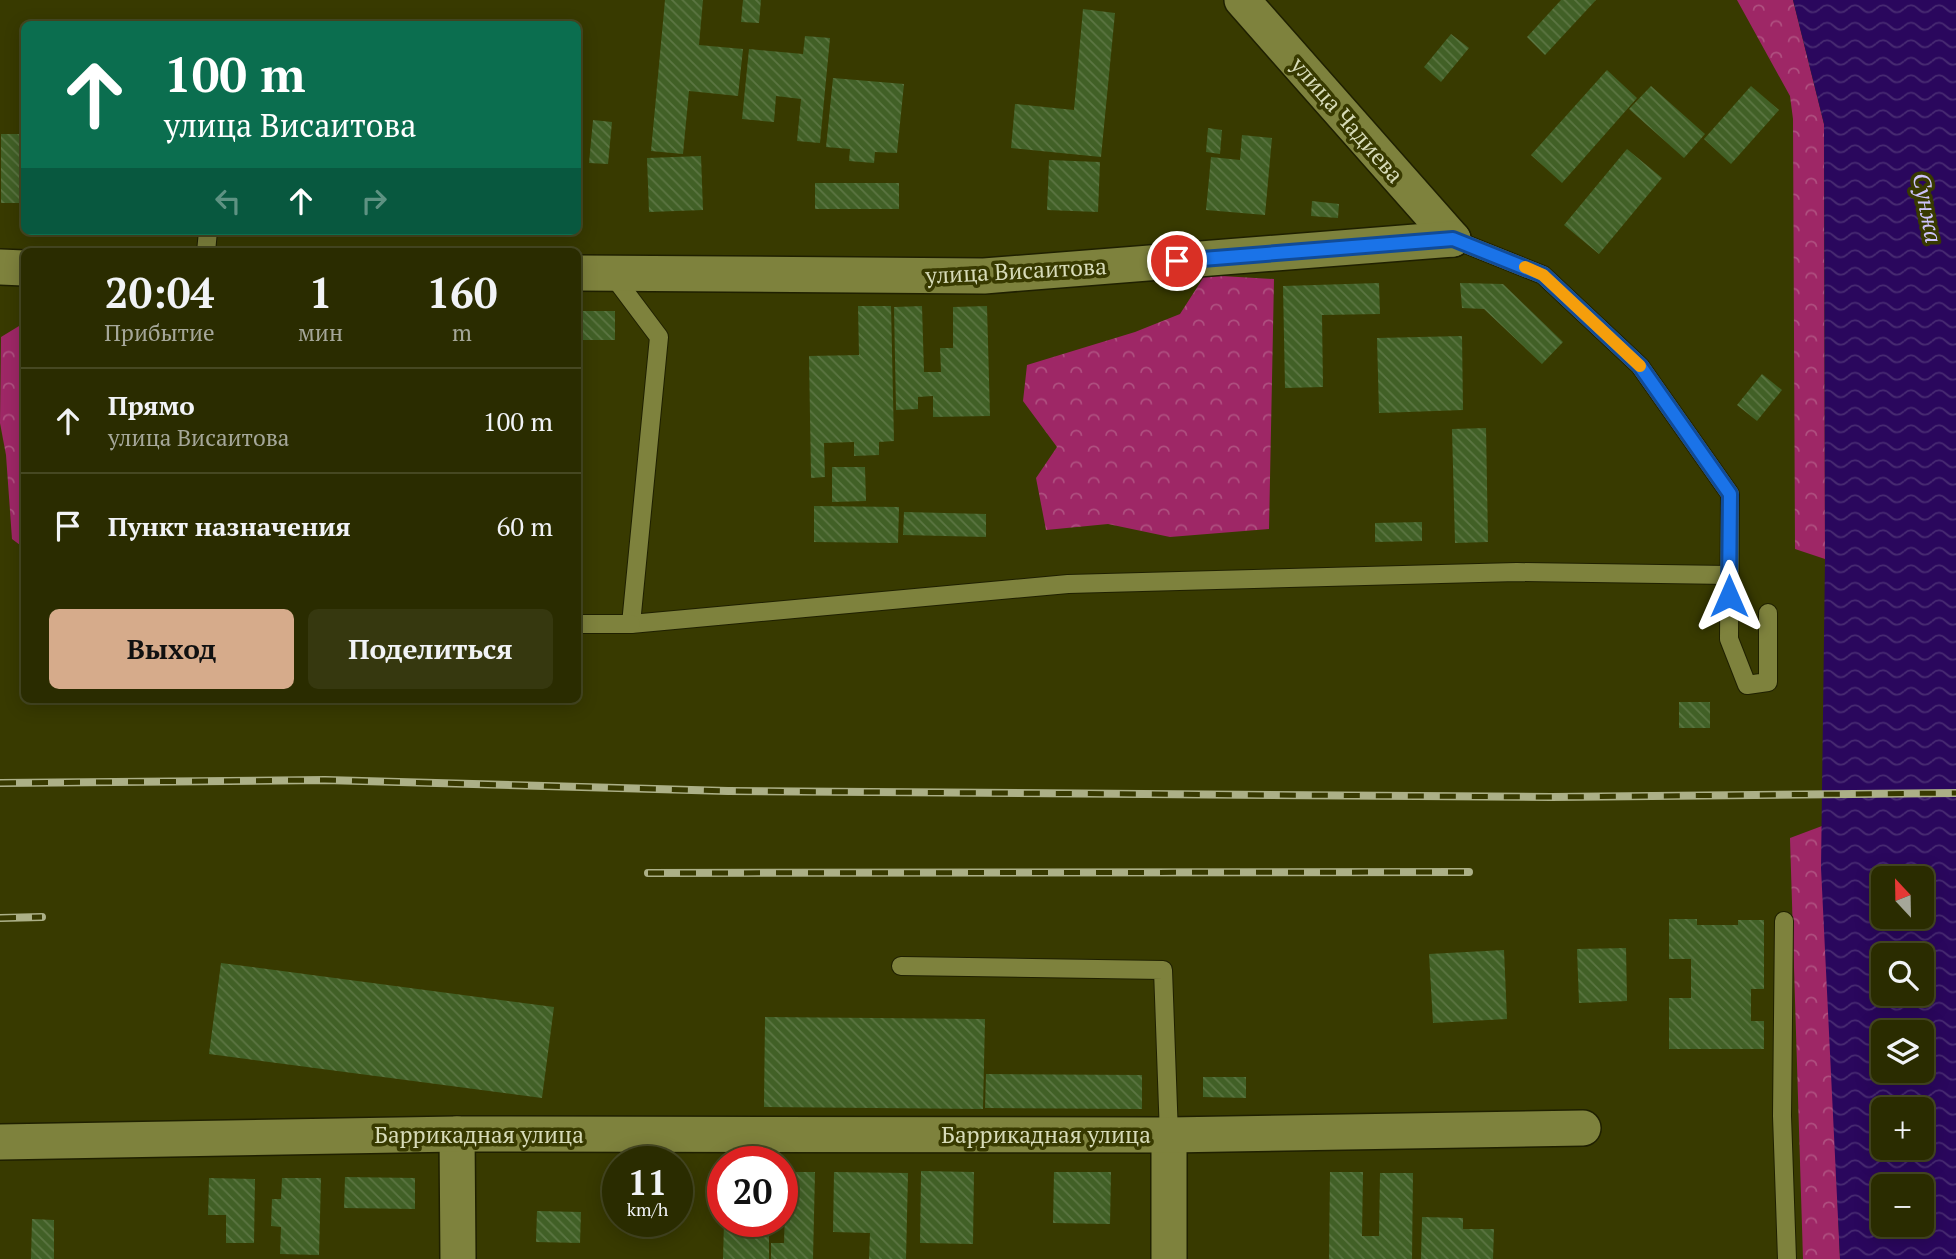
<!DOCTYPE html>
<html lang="ru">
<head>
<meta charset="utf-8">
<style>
  body { margin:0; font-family:"PT Serif",serif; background:#36380f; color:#f1f3f6; height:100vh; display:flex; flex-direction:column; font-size:26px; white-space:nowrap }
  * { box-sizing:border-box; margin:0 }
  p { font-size:23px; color:#a5a799 }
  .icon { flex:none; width:38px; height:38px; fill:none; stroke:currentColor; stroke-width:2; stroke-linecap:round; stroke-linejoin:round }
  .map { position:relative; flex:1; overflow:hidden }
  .sheet { position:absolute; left:21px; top:248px; width:560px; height:455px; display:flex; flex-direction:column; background:#2a2c00; border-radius:10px; box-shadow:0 4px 18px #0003,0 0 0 2px #464822 }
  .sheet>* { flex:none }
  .hud { position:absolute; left:21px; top:21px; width:560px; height:214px; border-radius:10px; box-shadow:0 4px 18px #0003,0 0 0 2px #464822; background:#0b6e4f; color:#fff; overflow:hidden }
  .needle { width:46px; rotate:338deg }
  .tools { position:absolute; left:1871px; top:866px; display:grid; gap:14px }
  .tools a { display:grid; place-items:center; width:63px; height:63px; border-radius:10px; background:#2a2c00; box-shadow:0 4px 18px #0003,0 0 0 2px #464822; font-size:35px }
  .speed { position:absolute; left:602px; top:1146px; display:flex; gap:14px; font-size:35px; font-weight:700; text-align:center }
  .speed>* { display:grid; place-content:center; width:91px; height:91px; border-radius:50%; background:#2a2c00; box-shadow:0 4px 18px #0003,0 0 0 2px #464822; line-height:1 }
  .speed small { font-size:18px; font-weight:400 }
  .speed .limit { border:10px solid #d22; background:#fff; color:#111 }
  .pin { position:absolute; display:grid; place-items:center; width:60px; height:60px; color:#fff; margin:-30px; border:4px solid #fff; border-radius:50%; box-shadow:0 2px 7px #0007 }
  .me { position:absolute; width:77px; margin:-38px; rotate:0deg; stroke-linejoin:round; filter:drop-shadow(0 0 5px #0008) }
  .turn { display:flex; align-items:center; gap:24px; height:147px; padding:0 28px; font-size:32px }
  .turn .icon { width:91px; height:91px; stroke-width:2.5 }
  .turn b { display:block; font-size:49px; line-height:60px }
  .lanes { display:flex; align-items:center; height:66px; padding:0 28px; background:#0003; justify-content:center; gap:35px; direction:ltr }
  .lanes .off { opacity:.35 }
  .eta { display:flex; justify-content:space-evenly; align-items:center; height:119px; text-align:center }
  .eta b { font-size:42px; font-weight:800; line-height:49px }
  .cta { display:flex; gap:14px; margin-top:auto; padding:14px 28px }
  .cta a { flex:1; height:80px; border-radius:10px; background:#d6ab8b; color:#111; font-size:28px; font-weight:800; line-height:80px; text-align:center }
  .cta a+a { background:#36380f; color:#f1f3f6 }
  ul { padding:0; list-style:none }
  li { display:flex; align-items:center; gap:21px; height:105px; padding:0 28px; border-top:2px solid #464822 }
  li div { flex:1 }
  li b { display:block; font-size:26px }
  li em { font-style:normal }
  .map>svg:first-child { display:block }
  .forest { fill:url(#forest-crowns) }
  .water { fill:url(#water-waves); fill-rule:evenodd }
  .building { fill:url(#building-back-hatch) }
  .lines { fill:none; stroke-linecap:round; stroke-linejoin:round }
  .lane-casing { stroke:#1f2000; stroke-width:20 }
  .street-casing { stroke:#1f2000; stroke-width:38 }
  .lane { stroke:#7e823d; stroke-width:18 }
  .street { stroke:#7e823d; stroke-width:35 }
  .rail-casing { stroke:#acb087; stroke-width:8 }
  .rail { stroke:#383a00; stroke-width:5; stroke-dasharray:16; stroke-linecap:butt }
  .route-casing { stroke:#114b97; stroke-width:18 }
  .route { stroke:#1a73e8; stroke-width:12 }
  .slow { stroke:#f59e0b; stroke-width:12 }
  .labels { text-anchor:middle; stroke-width:7; stroke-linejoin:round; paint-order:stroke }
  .street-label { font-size:23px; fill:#d7dbb8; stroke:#383a00 }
  .water-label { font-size:24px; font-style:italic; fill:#cdc3fb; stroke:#383a00 }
</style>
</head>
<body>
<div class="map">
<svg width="1956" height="1259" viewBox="0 0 1956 1259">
  <defs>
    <pattern id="forest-crowns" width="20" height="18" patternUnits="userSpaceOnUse" patternTransform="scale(1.75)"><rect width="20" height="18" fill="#9e2766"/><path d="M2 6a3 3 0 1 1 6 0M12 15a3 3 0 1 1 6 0" fill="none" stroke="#af5080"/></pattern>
    <pattern id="water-waves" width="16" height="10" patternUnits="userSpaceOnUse" patternTransform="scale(1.75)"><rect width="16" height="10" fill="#2a075d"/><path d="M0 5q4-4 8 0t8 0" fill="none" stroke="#482b72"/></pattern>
    <pattern id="building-back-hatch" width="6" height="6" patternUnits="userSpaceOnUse" patternTransform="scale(1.75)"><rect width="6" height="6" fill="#416026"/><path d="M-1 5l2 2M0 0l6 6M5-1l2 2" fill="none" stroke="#5c7643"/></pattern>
  </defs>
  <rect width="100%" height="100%" fill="#383a00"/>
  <g class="forest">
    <polygon points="1737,0 1793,0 1824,124 1825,559 1795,549 1793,119 1790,96"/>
    <polygon points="1205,275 1274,279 1269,529 1170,537 1108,524 1046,530 1036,478 1057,447 1023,401 1027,365 1135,332 1180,314"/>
    <polygon points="24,323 24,548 12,539 6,455 0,423 1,337"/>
    <polygon points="1822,826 1840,1259 1803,1259 1790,838"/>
  </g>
  <path class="water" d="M1793 0H1956V1259H1840L1821 868 1825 559 1824 124ZM1922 878V917H1883V878ZM1883 956H1922V994H1883ZM1883 1032H1922V1071H1883ZM1883 1110H1922V1148H1883ZM1922 1186V1225H1883V1186Z"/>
  <g class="building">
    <polygon points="665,0 703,0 699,45 743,49 738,96 689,91 683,154 651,151"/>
    <polygon points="743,0 761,0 759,23 741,22"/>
    <polygon points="1561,0 1596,0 1545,55 1527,37"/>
    <polygon points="1083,9 1115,13 1101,157 1011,148 1015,104 1074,110"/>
    <polygon points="1451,34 1469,48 1441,82 1424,67"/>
    <polygon points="805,36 830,38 820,143 797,141 801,99 776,96 774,122 742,119 749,49 803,54"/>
    <polygon points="578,67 581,67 579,85 578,85"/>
    <polygon points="1607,70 1637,98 1562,183 1531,155"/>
    <polygon points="833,78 904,84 897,153 875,152 874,163 849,161 850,149 826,147"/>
    <polygon points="1651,86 1705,134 1684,158 1629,109"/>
    <polygon points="1751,86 1779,110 1731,164 1704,139"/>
    <polygon points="593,120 612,122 608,164 589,163"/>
    <polygon points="1208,128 1222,130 1220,154 1206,152"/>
    <rect x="1" y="134" width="23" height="69"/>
    <polygon points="1242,135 1272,138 1265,215 1206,210 1211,157 1240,160"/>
    <polygon points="1627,149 1662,178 1599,254 1564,225"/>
    <polygon points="701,156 703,210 649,212 647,158"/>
    <polygon points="1049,160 1100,162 1098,212 1047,210"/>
    <rect x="815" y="183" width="84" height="26"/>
    <polygon points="1312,201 1339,204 1338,218 1311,216"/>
    <polygon points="1379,283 1380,314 1322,315 1323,387 1285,388 1283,286"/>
    <polygon points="1460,283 1503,284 1563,342 1542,364 1484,309 1462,308"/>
    <polygon points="858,306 891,306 894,441 879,442 879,455 854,456 854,442 824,443 825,477 811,478 809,356 859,355"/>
    <polygon points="922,306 924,372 941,372 940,348 953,348 953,307 987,306 990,416 933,417 933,396 918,397 918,409 896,410 894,307"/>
    <rect x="578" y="311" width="37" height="29"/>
    <polygon points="1462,336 1463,410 1379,413 1377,338"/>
    <polygon points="1762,374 1782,390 1757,421 1737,405"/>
    <polygon points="1486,428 1488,542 1455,543 1452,429"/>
    <polygon points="832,467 865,467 866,501 832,502"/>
    <polygon points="814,506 899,507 898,543 814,542"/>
    <polygon points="904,512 986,514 986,537 903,535"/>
    <polygon points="1422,522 1422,541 1375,542 1375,523"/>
    <rect x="1679" y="702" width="31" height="26"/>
    <polygon points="1669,919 1697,919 1697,925 1738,925 1738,920 1764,920 1764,989 1751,989 1751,1021 1764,1021 1764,1049 1669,1049 1669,998 1691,998 1691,959 1669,959"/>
    <polygon points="1626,948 1627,1001 1579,1003 1577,949"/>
    <polygon points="1504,950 1507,1019 1433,1023 1429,954"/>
    <polygon points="221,963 554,1007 542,1098 209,1054"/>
    <polygon points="765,1017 985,1019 983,1109 764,1107"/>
    <polygon points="986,1074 1142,1075 1142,1109 985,1108"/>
    <polygon points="1203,1077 1246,1077 1246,1098 1203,1097"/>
    <polygon points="921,1171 974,1172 973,1244 920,1243"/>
    <polygon points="786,1172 815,1172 813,1259 771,1259 771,1243 784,1243"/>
    <polygon points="834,1172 908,1173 906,1259 869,1259 870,1233 833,1232"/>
    <polygon points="1054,1172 1111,1172 1110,1224 1053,1223"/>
    <polygon points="1330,1172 1363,1172 1362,1236 1379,1236 1380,1173 1413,1173 1412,1259 1329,1259"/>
    <polygon points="345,1177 415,1178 415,1209 344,1208"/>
    <polygon points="209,1178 255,1179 254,1243 226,1243 226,1215 208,1215"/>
    <polygon points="282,1178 321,1178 319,1255 280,1254 281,1227 271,1226 272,1199 281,1199"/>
    <polygon points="537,1211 581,1212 580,1243 536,1242"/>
    <polygon points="1422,1217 1463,1218 1463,1229 1494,1229 1493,1259 1421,1259"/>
    <polygon points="32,1219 54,1220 54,1259 31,1259"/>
    <polygon points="724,1222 753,1222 752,1234 769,1234 769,1259 723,1259"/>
  </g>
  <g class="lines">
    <defs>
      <g id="lane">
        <polyline points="1453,239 1543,275 1640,366 1730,494 1729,639 1747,685 1768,682 1768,613"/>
        <polyline points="206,252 208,231"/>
        <polyline points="611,273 659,337 631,624 1068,584 1517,572 1729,575"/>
        <polyline points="578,624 631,624"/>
        <polyline points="1784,921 1782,1116 1787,1259"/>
        <polyline points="901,966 1163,970 1169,1135"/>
      </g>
      <g id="street">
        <polyline points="1242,0 1453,239"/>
        <polyline points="0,267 24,268"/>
        <polyline points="578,273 984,276 1453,239"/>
        <polyline points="457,1134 458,1259"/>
        <polyline points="1169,1135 1169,1259"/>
        <polyline points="0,1142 457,1134 1169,1135 1583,1128"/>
      </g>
    </defs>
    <use href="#lane" class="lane-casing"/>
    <use href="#street" class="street-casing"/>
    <use href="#lane" class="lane"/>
    <use href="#street" class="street"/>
    <defs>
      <g id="rail">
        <polyline points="0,783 325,780 728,791 1551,797 1956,793"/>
        <polyline points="648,873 1469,872"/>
        <polyline points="0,918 42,917"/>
      </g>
    </defs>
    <use href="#rail" class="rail-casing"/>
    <use href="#rail" class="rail"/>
  </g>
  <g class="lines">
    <defs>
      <polyline id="route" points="1177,261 1453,239 1543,275 1640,366 1730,494 1729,596"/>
    </defs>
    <use href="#route" class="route-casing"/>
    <use href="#route" class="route"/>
    <polyline class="slow" points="1525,267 1543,275 1640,366"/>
  </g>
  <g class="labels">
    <g class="street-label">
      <text transform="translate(1347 120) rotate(49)" y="8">улица Чадиева</text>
      <text transform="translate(1016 271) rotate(-3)" y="8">улица Висаитова</text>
      <text x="479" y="1143">Баррикадная улица</text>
      <text x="1046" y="1143">Баррикадная улица</text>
    </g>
    <g class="water-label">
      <text transform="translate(1927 208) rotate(79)" y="8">Сунжа</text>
    </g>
  </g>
</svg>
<div class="tools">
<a><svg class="needle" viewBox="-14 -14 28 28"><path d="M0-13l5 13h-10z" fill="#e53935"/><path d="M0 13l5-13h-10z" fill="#a5a799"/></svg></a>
<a><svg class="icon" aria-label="search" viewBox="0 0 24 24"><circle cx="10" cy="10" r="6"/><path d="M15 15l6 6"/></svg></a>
<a><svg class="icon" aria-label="layers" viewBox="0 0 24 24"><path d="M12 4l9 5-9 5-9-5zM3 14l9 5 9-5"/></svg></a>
<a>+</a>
<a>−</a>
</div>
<div class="speed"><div>11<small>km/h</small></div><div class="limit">20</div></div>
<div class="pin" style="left:1177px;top:261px;background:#d93025"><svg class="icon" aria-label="arrive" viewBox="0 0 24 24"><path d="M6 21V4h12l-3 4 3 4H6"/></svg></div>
<svg class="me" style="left:1729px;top:596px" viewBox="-20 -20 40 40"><path d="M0-17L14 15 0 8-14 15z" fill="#1a73e8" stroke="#fff" stroke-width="4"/></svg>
<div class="hud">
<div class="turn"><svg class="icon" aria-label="ahead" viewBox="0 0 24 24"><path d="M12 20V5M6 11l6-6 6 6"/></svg><div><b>100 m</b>улица Висаитова</div></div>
<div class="lanes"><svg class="icon off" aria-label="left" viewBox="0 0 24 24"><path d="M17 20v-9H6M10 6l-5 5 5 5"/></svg><svg class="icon" aria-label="ahead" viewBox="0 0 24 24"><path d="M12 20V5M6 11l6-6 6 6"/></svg><svg class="icon off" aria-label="right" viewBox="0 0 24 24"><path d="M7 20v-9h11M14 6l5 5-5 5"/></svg></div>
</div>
<section class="sheet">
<div class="eta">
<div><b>20:04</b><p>Прибытие</p></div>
<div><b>1</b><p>мин</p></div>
<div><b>160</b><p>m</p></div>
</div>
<ul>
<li><svg class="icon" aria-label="ahead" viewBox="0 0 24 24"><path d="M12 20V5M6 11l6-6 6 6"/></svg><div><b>Прямо</b><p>улица Висаитова</p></div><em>100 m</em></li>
<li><svg class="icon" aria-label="arrive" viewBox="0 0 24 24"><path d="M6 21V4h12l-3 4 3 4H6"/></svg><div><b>Пункт назначения</b></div><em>60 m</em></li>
</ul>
<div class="cta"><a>Выход</a><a>Поделиться</a></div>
</section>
</div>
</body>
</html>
